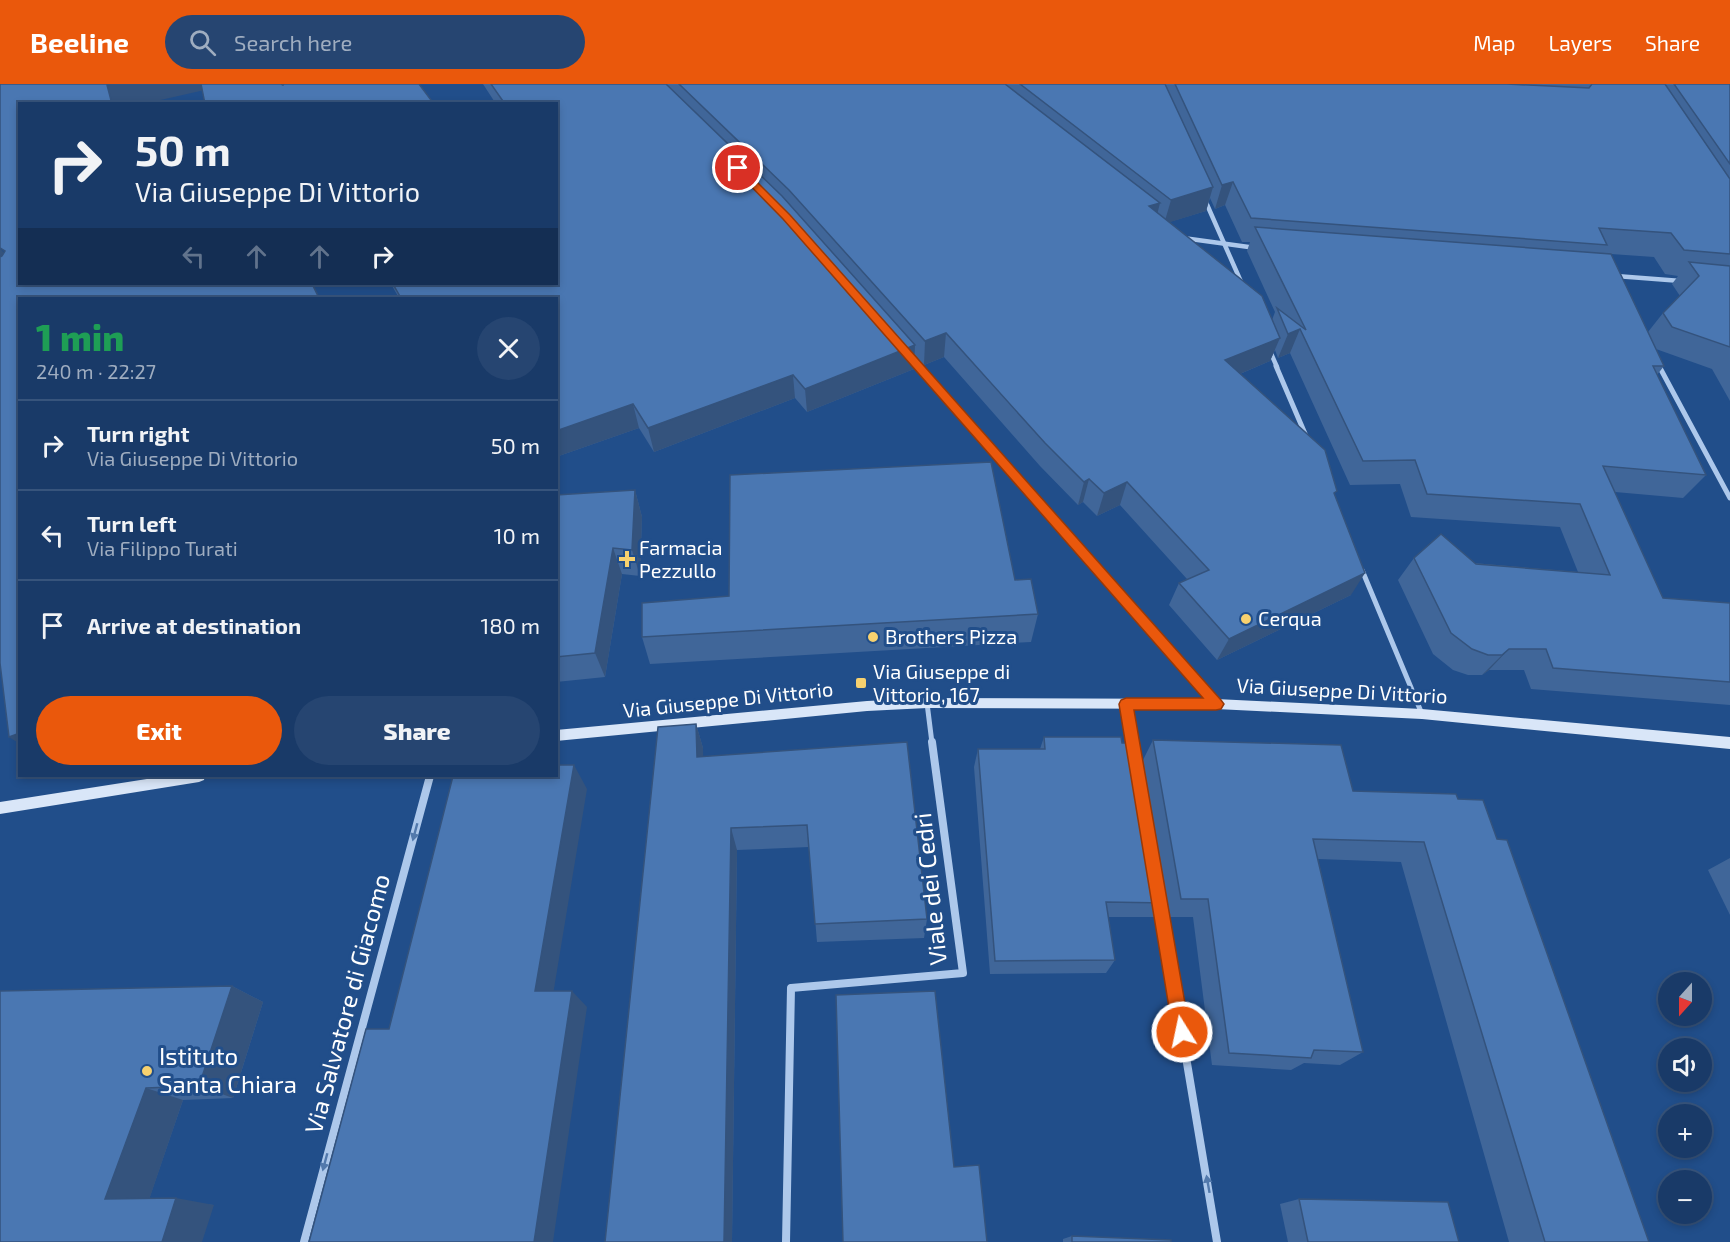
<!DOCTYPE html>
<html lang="en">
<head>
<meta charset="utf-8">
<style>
  body { margin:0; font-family:"Exo 2",sans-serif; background:#264571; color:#f1f3f6; height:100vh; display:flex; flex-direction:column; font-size:22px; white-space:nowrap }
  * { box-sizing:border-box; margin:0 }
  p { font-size:20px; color:#9fadc0 }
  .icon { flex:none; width:33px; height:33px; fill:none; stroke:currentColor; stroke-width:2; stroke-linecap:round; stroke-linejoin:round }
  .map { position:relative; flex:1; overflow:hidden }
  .side { position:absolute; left:18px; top:213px; width:540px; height:480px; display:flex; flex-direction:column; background:#193a68; border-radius:0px; box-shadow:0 3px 9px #0003,0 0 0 2px #37547c }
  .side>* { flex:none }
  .guide { position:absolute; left:18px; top:18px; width:540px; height:183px; border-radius:0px; box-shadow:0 3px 9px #0003,0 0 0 2px #37547c; background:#193a68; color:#f1f3f6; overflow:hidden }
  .needle { width:39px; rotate:201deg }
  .tools { position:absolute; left:1658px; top:888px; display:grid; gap:12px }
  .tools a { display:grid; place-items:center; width:54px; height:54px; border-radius:50%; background:#193a68; box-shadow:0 3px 9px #0003,0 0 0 2px #37547c; font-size:30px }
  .pin { position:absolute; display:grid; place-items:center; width:51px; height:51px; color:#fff; margin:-26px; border:3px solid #fff; border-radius:50%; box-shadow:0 2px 6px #0007 }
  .me { position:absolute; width:66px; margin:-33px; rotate:350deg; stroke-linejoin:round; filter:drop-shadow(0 0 4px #0008) }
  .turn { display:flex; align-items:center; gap:21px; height:126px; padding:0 18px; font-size:27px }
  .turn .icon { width:78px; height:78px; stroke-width:2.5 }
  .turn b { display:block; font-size:42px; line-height:51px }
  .lanes { display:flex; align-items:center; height:57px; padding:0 18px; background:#0003; justify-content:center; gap:30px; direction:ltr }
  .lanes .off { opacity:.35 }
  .round { display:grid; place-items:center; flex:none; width:63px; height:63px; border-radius:32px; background:#264571 }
  .overview { display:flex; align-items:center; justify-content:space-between; height:102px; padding:0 18px }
  h1 { font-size:36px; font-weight:800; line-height:45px; color:#1e9e55 }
  .button { display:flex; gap:12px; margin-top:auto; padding:12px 18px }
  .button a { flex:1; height:69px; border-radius:36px; background:#ea580c; color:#fff; font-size:24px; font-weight:800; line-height:69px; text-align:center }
  .button a+a { background:#264571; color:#f1f3f6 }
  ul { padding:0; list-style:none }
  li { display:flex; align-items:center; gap:18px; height:90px; padding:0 18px; border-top:2px solid #37547c }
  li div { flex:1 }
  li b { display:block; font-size:22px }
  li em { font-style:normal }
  header { display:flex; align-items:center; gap:36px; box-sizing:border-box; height:84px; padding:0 30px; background:#ea580c; color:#fff }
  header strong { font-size:28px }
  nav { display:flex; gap:33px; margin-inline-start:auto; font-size:21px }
  .search { width:420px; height:54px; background:#264571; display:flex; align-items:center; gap:15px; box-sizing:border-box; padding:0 21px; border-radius:33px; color:#9fadc0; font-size:22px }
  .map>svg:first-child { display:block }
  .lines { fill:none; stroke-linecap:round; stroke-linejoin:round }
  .street-far2 { stroke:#adc8eb; stroke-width:4.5 }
  .street-far1 { stroke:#adc8eb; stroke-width:5 }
  .street { stroke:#adc8eb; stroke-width:8 }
  .secondary { fill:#d9e6f8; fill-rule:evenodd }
  .wall { fill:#406699; fill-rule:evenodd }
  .shaded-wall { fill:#34537d }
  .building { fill:#4a77b2; stroke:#34537d; stroke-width:1.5 }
  .oneway { fill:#5279ac }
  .route { fill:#ea580c; stroke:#983908; stroke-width:1.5 }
  .poi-dot { fill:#f7d16f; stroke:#214e8a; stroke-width:2 }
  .labels { text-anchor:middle; stroke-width:6; stroke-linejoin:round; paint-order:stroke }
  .poi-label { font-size:20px; fill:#fff; stroke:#214e8a; text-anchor:start }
  .street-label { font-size:20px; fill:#fff; stroke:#214e8a }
  .near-street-label { font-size:24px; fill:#fff; stroke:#214e8a }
  .near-poi-label { font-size:24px; fill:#fff; stroke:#214e8a; text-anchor:start }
</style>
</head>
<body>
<header>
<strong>Beeline</strong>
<div class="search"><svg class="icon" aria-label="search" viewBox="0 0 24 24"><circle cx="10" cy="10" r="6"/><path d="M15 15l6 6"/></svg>Search here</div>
<nav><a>Map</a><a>Layers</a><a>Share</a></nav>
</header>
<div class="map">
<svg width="1730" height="1158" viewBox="0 0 1730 1158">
  <rect width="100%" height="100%" fill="#214e8a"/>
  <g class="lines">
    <g class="street-far2">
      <polyline points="1205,116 1242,200"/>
      <polyline points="1183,154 1256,164"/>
      <polyline points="1616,192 1681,197"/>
      <polyline points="1269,265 1277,283"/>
      <polyline points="910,272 920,283"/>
      <polyline points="1657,279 1659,283"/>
    </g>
    <g class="street-far1">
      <polyline points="919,282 1216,620"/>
      <polyline points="1276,282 1306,352"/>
      <polyline points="1659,282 1730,414"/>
      <polyline points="1362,486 1422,630"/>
      <polyline points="927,619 932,659"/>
      <polyline points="1126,620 1133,659"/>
    </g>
    <g class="street">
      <polyline points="1133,658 1134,666"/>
      <polyline points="1160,818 1217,1158"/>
      <polyline points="304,1158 430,692"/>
      <polyline points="786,1158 791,904 963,889 932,658"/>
    </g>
    <g class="secondary">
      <polygon points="927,614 1216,615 1422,625 1730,653 1730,665 1422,635 1216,625 927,624 867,627 556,657 556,646 867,617"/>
      <polygon points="166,692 205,692 204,696 199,698 0,730 0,718"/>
    </g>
  </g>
  <g class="wall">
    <path d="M483 0H1730V317L1712 285 1656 265 1664 282 1657 291 1706 391 1683 414 1615 408 1663 514 1730 519V621L1531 605 1524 586H1489L1482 591H1468L1453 586 1433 570 1398 496 1414 474 1578 488 1560 443 1411 433 1400 400 1350 401 1290 269 1278 274 1275 266 1270 277 1240 290 1335 411 1351 511 1217 576 1169 521 1179 499 1187 495 1120 421 1097 432 1083 418 1078 421 1040 382 944 273 924 281 915 271 914 285 807 328 795 314 654 368 639 344 556 373V214H399L391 200H556V20H496ZM1210 114 1215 125 1225 121 1242 158H1250L1247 167 1275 228 1272 236 1169 138 1206 127ZM1611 170 1654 173 1665 190 1678 192 1672 200 1680 212 1663 229 1648 248Z"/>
    <polygon points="635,406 642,433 640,492 622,490 605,593 556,598 556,411"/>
    <polygon points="1015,496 1038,530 1031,558 650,580 642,553"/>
    <polygon points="696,640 703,664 703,673 907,658 927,835 924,854 817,858 809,763 737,766 732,1158 605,1158"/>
    <polygon points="1044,653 1122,659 1142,678 1153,656 1353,707 1458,715 1497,755 1649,1158 1509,1158 1401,778 1318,775 1363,968 1340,981 1304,979 1291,986 1212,981 1193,833 1168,833 1166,820 1156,833 1108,833 1115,876 1106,889 990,890 974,683 978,665 1040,665"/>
    <polygon points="1730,774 1730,831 1708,786"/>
    <polygon points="232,902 263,918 233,1014 183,1016 149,1115 214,1121 0,1158"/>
    <polygon points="1299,1115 1459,1158 1288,1158 1280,1120"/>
    <polygon points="1072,1152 1171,1158 1063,1158 1063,1155"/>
  </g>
  <g class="shaded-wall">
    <polygon points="110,0 207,0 209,5 143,20 112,20 107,1"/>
    <polygon points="1233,98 1225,121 1215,125 1222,101"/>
    <polygon points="1213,103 1206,127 1164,140 1171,116"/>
    <polygon points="1160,119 1154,143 1149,122"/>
    <polygon points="0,164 19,188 0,194"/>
    <polygon points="312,200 313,200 320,214 319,214"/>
    <polygon points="1300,245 1290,269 1278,274 1288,250"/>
    <polygon points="946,249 944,273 924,281 925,257"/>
    <polygon points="1280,254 1270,277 1216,300 1225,276"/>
    <polygon points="915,261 914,285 807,328 805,305"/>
    <polygon points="793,291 795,314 654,368 648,344"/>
    <polygon points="633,320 639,344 556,373 556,347"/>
    <polygon points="1089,395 1083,418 1078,421 1084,398"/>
    <polygon points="1127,398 1120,421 1097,432 1104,409"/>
    <polygon points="635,406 642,433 640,492 632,466"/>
    <polygon points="613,464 622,490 605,593 595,569"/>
    <polygon points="1365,489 1351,511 1217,576 1229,555"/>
    <polygon points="1509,565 1489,586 1482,591 1502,571"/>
    <polygon points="696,640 703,664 704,697 697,673"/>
    <polygon points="20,649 20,660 9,653"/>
    <polygon points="574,681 587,705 551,923 535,907"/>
    <polygon points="731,744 737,766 732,1158 724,1158"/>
    <polygon points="232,902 263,918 233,1014 199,1002"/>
    <polygon points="572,907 587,923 553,1158 534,1158"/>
    <polygon points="146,1004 183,1016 147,1122 105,1115"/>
    <polygon points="176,1114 214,1121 202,1158 162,1158"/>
  </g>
  <g class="building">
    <polygon points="0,0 110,0 107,1 112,20 20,20 20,200 312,200 319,214 20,214 20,649 9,653 0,579 0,173 2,172 5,167 0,164"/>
    <polygon points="201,0 281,0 283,1 284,0 419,0 434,20 205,20"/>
    <polygon points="491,0 666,0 782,112 915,261 805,305 793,291 648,344 633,320 556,347 556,214 401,214 393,200 556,200 556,20 505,20"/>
    <polygon points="679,0 1005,0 1160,119 1149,122 1262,212 1280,254 1225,276 1325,366 1337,407 1334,409 1365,489 1229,555 1179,499 1209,486 1127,398 1104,409 1089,395 1084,398 1045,359 946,249 925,257 789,106"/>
    <polygon points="1020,0 1165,0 1213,103 1171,116"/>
    <polygon points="1175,0 1507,0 1589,4 1592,0 1665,0 1730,95 1730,170 1684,166 1671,149 1599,144 1607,161 1251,134 1233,98 1222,101"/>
    <polygon points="1674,0 1730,0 1730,80"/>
    <polygon points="1255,143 1611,170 1664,282 1653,282 1706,391 1603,382 1663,514 1730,519 1730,598 1553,584 1546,565 1509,565 1502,571 1488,571 1472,565 1451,549 1414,474 1441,450 1476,480 1610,491 1580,420 1427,410 1415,376 1363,377 1300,245 1288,250 1277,224 1306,246"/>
    <polygon points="1689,178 1730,182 1730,263 1672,243 1663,229 1699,192"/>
    <polygon points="991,378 1015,496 1031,495 1038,530 642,553 642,519 729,512 730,391"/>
    <polygon points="635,406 632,466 613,464 595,569 556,573 556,411"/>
    <polygon points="696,640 697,673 907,658 927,835 815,840 807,741 731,744 724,1158 605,1158 658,643"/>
    <polygon points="1044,653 1121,653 1122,659 1138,659 1166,819 1106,818 1115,876 995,877 978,665 1045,665"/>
    <polygon points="1153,656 1341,661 1353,707 1456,710 1458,715 1483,716 1497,755 1507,756 1649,1158 1545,1158 1424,758 1313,755 1363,968 1314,966 1311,974 1229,969 1208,815 1181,815"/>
    <polygon points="556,681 574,681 535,907 572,907 534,1158 309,1158 366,945 389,945 453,692 556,692"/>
    <polygon points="232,902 199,1002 146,1004 105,1115 176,1114 162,1158 0,1158 0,907"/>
    <polygon points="935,907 954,1083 979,1081 987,1158 843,1158 836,911"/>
    <polygon points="1299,1115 1448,1118 1459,1158 1308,1158"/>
    <polygon points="1072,1152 1171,1156 1171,1158 1072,1158"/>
  </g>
  <defs><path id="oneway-solid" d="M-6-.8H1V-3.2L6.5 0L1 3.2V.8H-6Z" transform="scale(1.5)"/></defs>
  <g class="oneway">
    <use href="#oneway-solid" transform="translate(415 748) rotate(105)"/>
    <use href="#oneway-solid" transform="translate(325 1078) rotate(105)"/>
    <use href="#oneway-solid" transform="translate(1208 1100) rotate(-100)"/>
  </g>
  <polygon class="route" points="735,82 741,82 790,131 1221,616 1224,620 1221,625 1216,626 1134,626 1190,948 1188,954 1182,956 1176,954 1173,948 1119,620 1121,616 1126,614 1203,614 783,135 735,86"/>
  <g class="poi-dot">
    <path d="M624 466h6v6h6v6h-6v6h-6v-6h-6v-6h6z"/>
    <circle cx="1246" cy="535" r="6"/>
    <circle cx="873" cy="553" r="6"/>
    <rect x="855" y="593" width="12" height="12" rx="3"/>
    <circle cx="147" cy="987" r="6"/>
  </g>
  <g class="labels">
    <g class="poi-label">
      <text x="639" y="471">Farmacia<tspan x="639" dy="23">Pezzullo</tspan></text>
      <text x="1258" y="542">Cerqua</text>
      <text x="885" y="560">Brothers Pizza</text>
      <text x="873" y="595">Via Giuseppe di<tspan x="873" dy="23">Vittorio, 167</tspan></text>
    </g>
    <g class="street-label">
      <text transform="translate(1342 607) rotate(3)" y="7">Via Giuseppe Di Vittorio</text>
      <text transform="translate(728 616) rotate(-6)" y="7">Via Giuseppe Di Vittorio</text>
    </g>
    <g class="near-street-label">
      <text transform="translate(931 805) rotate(-96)" y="8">Viale dei Cedri</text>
      <text transform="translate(348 920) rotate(-75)" y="8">Via Salvatore di Giacomo</text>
    </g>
    <g class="near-poi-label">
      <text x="159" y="981">Istituto<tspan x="159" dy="28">Santa Chiara</tspan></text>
    </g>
  </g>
</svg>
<div class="tools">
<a><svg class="needle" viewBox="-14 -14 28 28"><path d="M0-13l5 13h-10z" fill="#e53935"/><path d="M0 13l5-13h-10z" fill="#9fadc0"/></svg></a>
<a><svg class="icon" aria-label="sound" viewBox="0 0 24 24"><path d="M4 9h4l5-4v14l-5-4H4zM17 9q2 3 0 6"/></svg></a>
<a>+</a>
<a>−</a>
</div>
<div class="pin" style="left:738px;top:84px;background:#d93025"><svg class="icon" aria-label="arrive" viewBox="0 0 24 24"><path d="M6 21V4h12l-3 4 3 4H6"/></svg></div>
<svg class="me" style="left:1182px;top:948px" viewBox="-20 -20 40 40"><circle r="17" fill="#ea580c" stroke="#fff" stroke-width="3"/><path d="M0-11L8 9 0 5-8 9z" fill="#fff"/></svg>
<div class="guide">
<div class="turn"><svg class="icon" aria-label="right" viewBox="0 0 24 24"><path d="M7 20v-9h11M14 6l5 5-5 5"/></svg><div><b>50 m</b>Via Giuseppe Di Vittorio</div></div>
<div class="lanes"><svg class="icon off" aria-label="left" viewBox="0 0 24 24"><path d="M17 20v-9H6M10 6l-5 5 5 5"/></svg><svg class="icon off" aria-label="ahead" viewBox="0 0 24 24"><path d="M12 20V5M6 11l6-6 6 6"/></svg><svg class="icon off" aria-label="ahead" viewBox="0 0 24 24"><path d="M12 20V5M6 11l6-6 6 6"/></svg><svg class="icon" aria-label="right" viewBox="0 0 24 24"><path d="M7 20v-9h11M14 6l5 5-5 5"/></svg></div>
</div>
<section class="side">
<div class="overview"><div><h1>1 min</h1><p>240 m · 22:27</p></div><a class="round"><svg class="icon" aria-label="close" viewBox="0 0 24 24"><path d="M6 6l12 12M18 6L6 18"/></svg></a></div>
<ul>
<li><svg class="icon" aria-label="right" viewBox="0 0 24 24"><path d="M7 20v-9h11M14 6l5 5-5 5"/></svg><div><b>Turn right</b><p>Via Giuseppe Di Vittorio</p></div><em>50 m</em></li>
<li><svg class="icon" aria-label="left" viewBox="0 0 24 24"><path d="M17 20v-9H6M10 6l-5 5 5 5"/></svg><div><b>Turn left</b><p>Via Filippo Turati</p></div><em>10 m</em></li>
<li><svg class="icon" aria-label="arrive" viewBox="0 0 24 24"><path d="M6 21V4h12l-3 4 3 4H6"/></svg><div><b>Arrive at destination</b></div><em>180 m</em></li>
</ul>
<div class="button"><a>Exit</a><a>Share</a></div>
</section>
</div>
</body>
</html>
